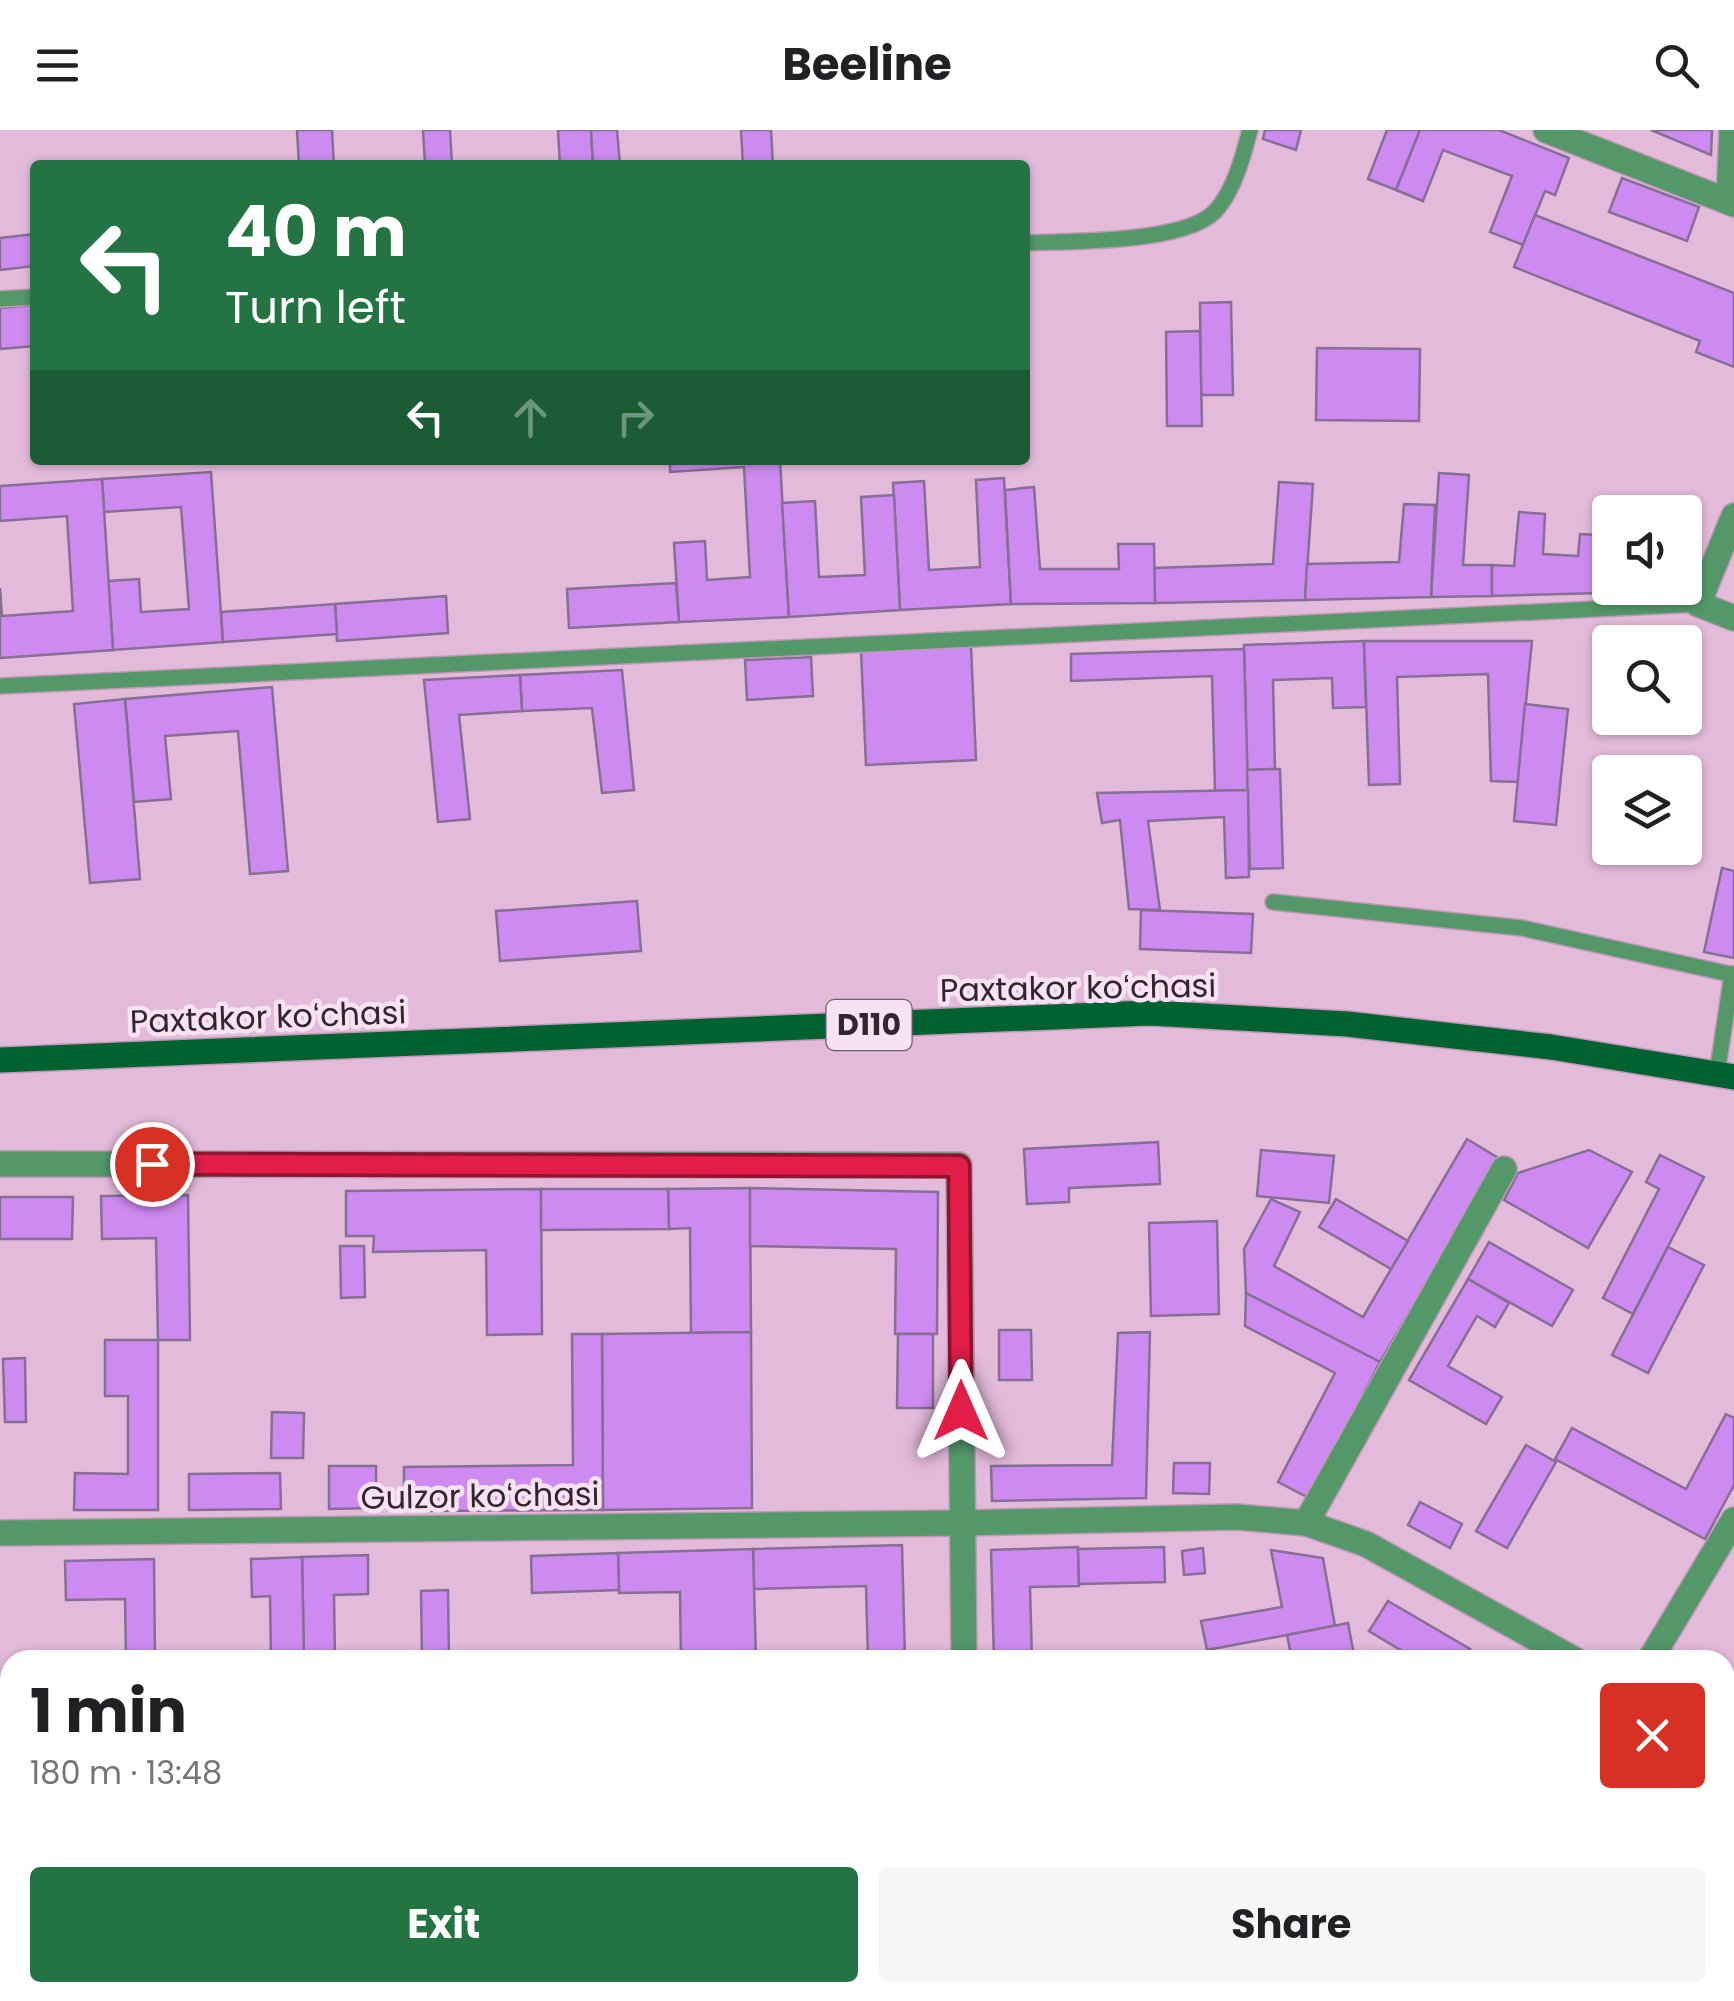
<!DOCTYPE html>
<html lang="en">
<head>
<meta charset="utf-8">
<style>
  body { margin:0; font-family:Poppins,sans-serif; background:#f6f6f6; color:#202124; height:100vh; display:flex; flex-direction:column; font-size:38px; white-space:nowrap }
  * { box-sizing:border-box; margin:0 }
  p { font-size:32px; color:#757577 }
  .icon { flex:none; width:55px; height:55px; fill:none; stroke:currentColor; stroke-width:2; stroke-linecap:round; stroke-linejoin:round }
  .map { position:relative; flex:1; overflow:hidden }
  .drawer { position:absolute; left:0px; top:1520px; width:1735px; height:352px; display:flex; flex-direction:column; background:#fff; border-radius:30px 30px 0 0; box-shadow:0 2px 8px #0004 }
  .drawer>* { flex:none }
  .banner { position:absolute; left:30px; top:30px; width:1000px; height:305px; border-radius:10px; box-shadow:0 2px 8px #0004; background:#237343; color:#fff; overflow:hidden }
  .fabs { position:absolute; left:1592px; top:365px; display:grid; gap:20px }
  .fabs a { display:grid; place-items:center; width:110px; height:110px; border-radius:10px; background:#fff; box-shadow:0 2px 8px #0004; font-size:50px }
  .pin { position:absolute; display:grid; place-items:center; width:85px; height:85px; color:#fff; margin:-42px; border:5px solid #fff; border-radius:50%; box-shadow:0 2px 10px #0007 }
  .me { position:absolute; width:110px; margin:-55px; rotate:0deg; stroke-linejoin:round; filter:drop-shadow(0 0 8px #0008) }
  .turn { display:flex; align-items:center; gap:35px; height:210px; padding:0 30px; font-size:45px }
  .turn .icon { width:130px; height:130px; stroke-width:2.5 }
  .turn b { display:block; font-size:70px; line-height:85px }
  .lanes { display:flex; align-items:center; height:95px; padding:0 30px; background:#0003; justify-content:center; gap:50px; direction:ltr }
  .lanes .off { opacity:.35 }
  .round { display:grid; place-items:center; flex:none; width:105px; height:105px; border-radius:10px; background:#f6f6f6 }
  .overview { display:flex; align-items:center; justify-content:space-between; height:170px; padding:0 30px }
  h1 { font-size:60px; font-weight:700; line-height:75px }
  .primary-button { display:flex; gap:20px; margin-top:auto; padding:20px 30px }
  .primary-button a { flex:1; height:115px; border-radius:10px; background:#237343; color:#fff; font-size:40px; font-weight:700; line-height:115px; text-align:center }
  .primary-button a+a { background:#f6f6f6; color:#202124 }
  header { display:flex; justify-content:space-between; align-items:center; height:130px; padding:0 30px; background:#fff; font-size:45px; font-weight:700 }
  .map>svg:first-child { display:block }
  .building { fill:#cd8af0; stroke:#866e94; stroke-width:2.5 }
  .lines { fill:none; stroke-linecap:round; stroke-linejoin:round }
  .service-casing { stroke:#bc99b5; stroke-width:18 }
  .minor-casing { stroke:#bc99b5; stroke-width:28 }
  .primary-casing { stroke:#bc99b5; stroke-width:28 }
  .service { stroke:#54986a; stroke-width:15 }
  .minor { stroke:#54986a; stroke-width:25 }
  .primary { stroke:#006131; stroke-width:25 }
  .route-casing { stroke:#92132f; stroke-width:25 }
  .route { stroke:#e11d48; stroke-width:18 }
  .labels { text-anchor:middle; stroke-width:9; stroke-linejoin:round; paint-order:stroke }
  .shield { fill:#f7e2f2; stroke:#6e5d6a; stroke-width:2.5 }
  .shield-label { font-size:30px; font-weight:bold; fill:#332430 }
  .street-label { font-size:32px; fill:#332430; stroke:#f7e2f2 }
</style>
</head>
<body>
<header><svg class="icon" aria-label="menu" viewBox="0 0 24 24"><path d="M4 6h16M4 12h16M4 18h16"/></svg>Beeline<svg class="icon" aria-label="search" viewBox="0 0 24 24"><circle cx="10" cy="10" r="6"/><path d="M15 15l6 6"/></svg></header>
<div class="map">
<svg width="1734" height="1871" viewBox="0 0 1734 1871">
  <rect width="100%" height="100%" fill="#e3bada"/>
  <g class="building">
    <polygon points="297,0 332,0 334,35 299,35"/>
    <polygon points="423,0 450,0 452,35 425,35"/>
    <polygon points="558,0 591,0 593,35 560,35"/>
    <polygon points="591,0 617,0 620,35 593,35"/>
    <polygon points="741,0 771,0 773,35 743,35"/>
    <polygon points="1265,0 1301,0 1296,20 1263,9"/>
    <polygon points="1387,0 1420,0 1396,60 1368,49"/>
    <polygon points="1420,0 1499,0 1569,28 1555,65 1545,61 1523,115 1490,102 1512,46 1443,20 1423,71 1396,60"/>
    <polygon points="1651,0 1712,0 1711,25"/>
    <polygon points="1622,48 1699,77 1687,111 1609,82"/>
    <polygon points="1535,85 1734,163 1734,237 1696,222 1700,211 1514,137"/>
    <polygon points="35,104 35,136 0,140 0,108"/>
    <polygon points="1231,172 1233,265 1201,265 1200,173"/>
    <polygon points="35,175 35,216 0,219 0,178"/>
    <polygon points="1200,201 1202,296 1167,296 1166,202"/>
    <polygon points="1317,218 1420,219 1419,291 1316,290"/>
    <polygon points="670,330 780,330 789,487 679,492 674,413 705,411 707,450 750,447 744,337 670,342"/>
    <polygon points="211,342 223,512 113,520 108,451 139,449 141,482 189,479 181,377 104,382 102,349"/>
    <polygon points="1439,343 1469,345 1463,435 1492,435 1492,466 1431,467"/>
    <polygon points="1004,348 1011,474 900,480 893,353 924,351 929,440 980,437 976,350"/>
    <polygon points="102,349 113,520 0,528 0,458 2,486 73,481 67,386 0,391 0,356"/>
    <polygon points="1279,352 1313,354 1305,470 1155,473 1154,438 1273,434"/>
    <polygon points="1034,357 1040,439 1119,439 1118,414 1154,414 1155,473 1011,474 1005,360"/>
    <polygon points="894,365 900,480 789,487 782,373 815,371 819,447 865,445 861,367"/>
    <polygon points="1404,374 1435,375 1431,467 1305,470 1307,434 1399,432"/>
    <polygon points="1519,382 1545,384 1543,424 1578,426 1580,404 1599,405 1598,419 1603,419 1601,463 1492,466 1492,435 1514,436"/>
    <polygon points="676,453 679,492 569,498 567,459"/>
    <polygon points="446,466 448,503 337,511 335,474"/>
    <polygon points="335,474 337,504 223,512 221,482"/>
    <polygon points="1364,511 1366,577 1333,578 1332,548 1273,550 1275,639 1247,640 1244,515"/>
    <polygon points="1364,511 1532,511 1518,652 1491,651 1488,544 1397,547 1400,654 1369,655"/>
    <polygon points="971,516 976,630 866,635 861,521"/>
    <polygon points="1244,519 1248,660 1215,661 1212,546 1071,551 1071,524"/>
    <polygon points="811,527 813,566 747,570 745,530"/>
    <polygon points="622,540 634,660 602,663 592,578 522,581 520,545"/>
    <polygon points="520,545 522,581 459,585 470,689 438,692 424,550"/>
    <polygon points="272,557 288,741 250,744 238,601 165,606 171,669 134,672 125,569"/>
    <polygon points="125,569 140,749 90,753 74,574"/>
    <polygon points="1525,574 1568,579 1556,695 1514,691"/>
    <polygon points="1275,639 1280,639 1283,738 1250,739 1247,640"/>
    <polygon points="1248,660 1249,747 1226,748 1224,687 1148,691 1160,780 1129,779 1120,690 1102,693 1097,663"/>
    <polygon points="1722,738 1734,741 1734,828 1704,822"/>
    <polygon points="637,771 641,821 500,831 496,781"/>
    <polygon points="1141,780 1253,784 1251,823 1140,819"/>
    <polygon points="1467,1009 1500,1029 1380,1232 1246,1163 1244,1119 1271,1069 1300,1082 1274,1136 1363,1187"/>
    <polygon points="1158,1012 1160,1054 1069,1058 1069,1072 1027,1074 1024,1019"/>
    <polygon points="1261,1020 1334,1026 1329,1073 1257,1066"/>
    <polygon points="1589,1020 1632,1042 1588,1118 1504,1070 1518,1043"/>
    <polygon points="1660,1025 1704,1047 1633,1184 1603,1168 1659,1059 1646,1052"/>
    <polygon points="750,1058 751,1202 691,1203 690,1098 669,1099 668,1059"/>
    <polygon points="750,1058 938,1062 937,1204 895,1204 896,1119 750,1116"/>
    <polygon points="541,1059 542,1204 487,1205 486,1120 373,1122 374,1106 346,1106 346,1061"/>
    <polygon points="541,1059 668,1059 669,1099 541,1100"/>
    <polygon points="188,1065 190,1210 158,1210 156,1108 102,1109 101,1066"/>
    <polygon points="0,1067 73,1067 72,1109 0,1109"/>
    <polygon points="1336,1069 1408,1111 1391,1139 1319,1097"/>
    <polygon points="1217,1091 1219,1184 1151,1186 1149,1093"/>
    <polygon points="1489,1112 1573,1160 1552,1196 1468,1149"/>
    <polygon points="340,1116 364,1116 365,1167 341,1168"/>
    <polygon points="1668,1117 1704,1135 1648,1243 1612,1225"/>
    <polygon points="1468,1149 1509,1173 1495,1197 1477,1186 1448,1236 1502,1267 1486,1294 1409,1250"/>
    <polygon points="1246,1163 1380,1232 1309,1368 1278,1352 1335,1243 1245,1196"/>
    <polygon points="999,1200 1031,1200 1032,1250 999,1250"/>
    <polygon points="751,1202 752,1378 603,1380 602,1204"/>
    <polygon points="1150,1202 1146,1368 992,1371 991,1336 1112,1335 1118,1203"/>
    <polygon points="572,1204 602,1204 603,1380 404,1381 404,1337 573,1335"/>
    <polygon points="898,1204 933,1204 933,1278 897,1278"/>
    <polygon points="105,1210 158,1210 158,1380 74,1380 75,1343 128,1344 128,1266 105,1266"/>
    <polygon points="25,1228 26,1292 5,1292 3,1229"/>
    <polygon points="272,1282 304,1283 303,1328 271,1328"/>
    <polygon points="1726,1284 1734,1288 1734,1355 1705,1409 1555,1329 1572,1298 1686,1359"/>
    <polygon points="1526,1315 1556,1332 1507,1418 1476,1401"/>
    <polygon points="1174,1333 1210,1333 1209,1364 1173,1363"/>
    <polygon points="329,1336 376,1336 376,1378 329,1379"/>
    <polygon points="280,1343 281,1379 189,1380 189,1344"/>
    <polygon points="1420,1372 1462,1394 1450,1418 1408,1395"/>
    <polygon points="902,1415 905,1530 868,1530 866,1456 754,1459 753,1419"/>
    <polygon points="1078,1417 1079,1456 1030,1457 1032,1530 994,1530 991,1420"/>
    <polygon points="1164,1417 1165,1452 1079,1454 1078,1419"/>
    <polygon points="1203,1418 1205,1443 1184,1445 1182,1421"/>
    <polygon points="753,1419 756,1530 681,1530 680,1462 619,1463 618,1423"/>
    <polygon points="1271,1420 1323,1428 1335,1496 1207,1520 1201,1491 1282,1477"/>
    <polygon points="618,1423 619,1460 532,1463 531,1426"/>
    <polygon points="368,1425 368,1464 334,1465 335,1530 304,1530 302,1427"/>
    <polygon points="302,1427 304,1530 271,1530 270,1466 252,1467 251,1429"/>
    <polygon points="154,1429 155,1530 126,1530 125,1469 66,1470 65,1431"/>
    <polygon points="448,1460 449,1530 422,1530 421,1461"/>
    <polygon points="1388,1471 1470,1519 1463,1530 1417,1530 1369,1501"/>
    <polygon points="1348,1493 1354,1525 1326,1530 1292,1530 1287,1505"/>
    <polygon points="1725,1662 1734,1668 1734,1687 1725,1703"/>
    <polygon points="1729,1702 1734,1705 1734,1814 1725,1830 1725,1709"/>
    <polygon points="5,1739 10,1739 10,1767 6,1768"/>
    <polygon points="0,1823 10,1823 10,1862 29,1862 29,1871 0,1871"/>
    <rect x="119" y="1862" width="33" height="9"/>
    <rect x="259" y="1862" width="36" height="9"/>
    <polygon points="496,1862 531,1862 531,1871 497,1871"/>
    <rect x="619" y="1862" width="33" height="9"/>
    <rect x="652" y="1862" width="38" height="9"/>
    <rect x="771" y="1862" width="36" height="9"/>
    <polygon points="944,1862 1029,1862 1029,1871 991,1871 991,1864"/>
    <polygon points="1203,1862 1242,1862 1237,1871 1198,1871"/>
    <polygon points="1242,1862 1281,1862 1276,1871 1237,1871"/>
    <polygon points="1437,1862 1485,1862 1497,1871 1431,1871"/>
  </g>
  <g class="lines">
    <defs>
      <g id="service">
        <path d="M1025 113C1070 111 1191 114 1218 78 1235 57 1243 26 1250 0"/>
        <polyline points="0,169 35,167"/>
        <polyline points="0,556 1698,474"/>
        <polyline points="1273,772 1522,798 1734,845"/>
        <polyline points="1717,944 1732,844"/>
      </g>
      <g id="minor">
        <polyline points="1546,0 1734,74"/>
        <polyline points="1729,72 1732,0"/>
        <polyline points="1734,386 1698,474 1734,488"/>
        <polyline points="0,1034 959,1035 964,1530"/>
        <polyline points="1306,1393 1504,1039"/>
        <polyline points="0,1403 962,1393 1237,1387 1306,1393 1366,1414 1575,1530"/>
        <polyline points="1650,1530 1734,1390"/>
        <polyline points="1725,1612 1734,1617"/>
        <polyline points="0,1793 10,1793"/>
        <polyline points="1100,1862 1112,1871"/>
        <polyline points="320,1871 320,1862"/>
      </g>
      <polyline id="primary" points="0,930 1149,883 1347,894 1551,917 1734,947"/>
    </defs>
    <use href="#service" class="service-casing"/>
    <use href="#minor" class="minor-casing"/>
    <use href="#primary" class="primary-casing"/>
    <use href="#service" class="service"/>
    <use href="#minor" class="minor"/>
    <use href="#primary" class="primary"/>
  </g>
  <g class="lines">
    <defs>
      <polyline id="route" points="152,1034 959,1036 961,1281"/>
    </defs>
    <use href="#route" class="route-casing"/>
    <use href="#route" class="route"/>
  </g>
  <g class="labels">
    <rect class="shield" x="826.5" y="870" width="85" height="50" rx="8"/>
    <g class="shield-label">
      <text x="869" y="905">D110</text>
    </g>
    <g class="street-label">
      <text transform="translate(1078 858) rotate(-1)" y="11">Paxtakor koʻchasi</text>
      <text transform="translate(268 887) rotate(-2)" y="11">Paxtakor koʻchasi</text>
      <text transform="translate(480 1366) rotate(-1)" y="11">Gulzor koʻchasi</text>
    </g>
  </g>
</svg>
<div class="fabs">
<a><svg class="icon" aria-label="sound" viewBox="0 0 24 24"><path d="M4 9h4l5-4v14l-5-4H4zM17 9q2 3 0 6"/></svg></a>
<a><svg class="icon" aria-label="search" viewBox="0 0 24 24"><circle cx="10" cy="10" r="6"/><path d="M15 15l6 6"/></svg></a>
<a><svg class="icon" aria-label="layers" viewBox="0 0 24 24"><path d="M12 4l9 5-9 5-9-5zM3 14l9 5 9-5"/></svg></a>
</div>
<div class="pin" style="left:152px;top:1034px;background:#d93025"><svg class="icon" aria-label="arrive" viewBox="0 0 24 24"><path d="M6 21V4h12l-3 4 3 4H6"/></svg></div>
<svg class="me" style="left:961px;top:1281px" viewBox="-20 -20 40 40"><path d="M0-17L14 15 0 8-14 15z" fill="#e11d48" stroke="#fff" stroke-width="4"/></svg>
<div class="banner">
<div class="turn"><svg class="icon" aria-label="left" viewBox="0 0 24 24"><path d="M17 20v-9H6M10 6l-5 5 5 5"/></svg><div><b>40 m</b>Turn left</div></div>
<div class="lanes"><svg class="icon" aria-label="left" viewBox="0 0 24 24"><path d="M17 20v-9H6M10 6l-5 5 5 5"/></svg><svg class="icon off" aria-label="ahead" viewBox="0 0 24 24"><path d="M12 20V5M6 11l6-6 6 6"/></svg><svg class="icon off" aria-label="right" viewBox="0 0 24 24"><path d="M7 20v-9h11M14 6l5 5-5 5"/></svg></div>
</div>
<section class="drawer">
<div class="overview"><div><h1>1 min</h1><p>180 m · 13:48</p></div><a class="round" style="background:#d93025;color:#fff"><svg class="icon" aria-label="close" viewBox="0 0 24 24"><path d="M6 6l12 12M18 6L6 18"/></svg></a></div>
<div class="primary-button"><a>Exit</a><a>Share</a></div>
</section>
</div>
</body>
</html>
